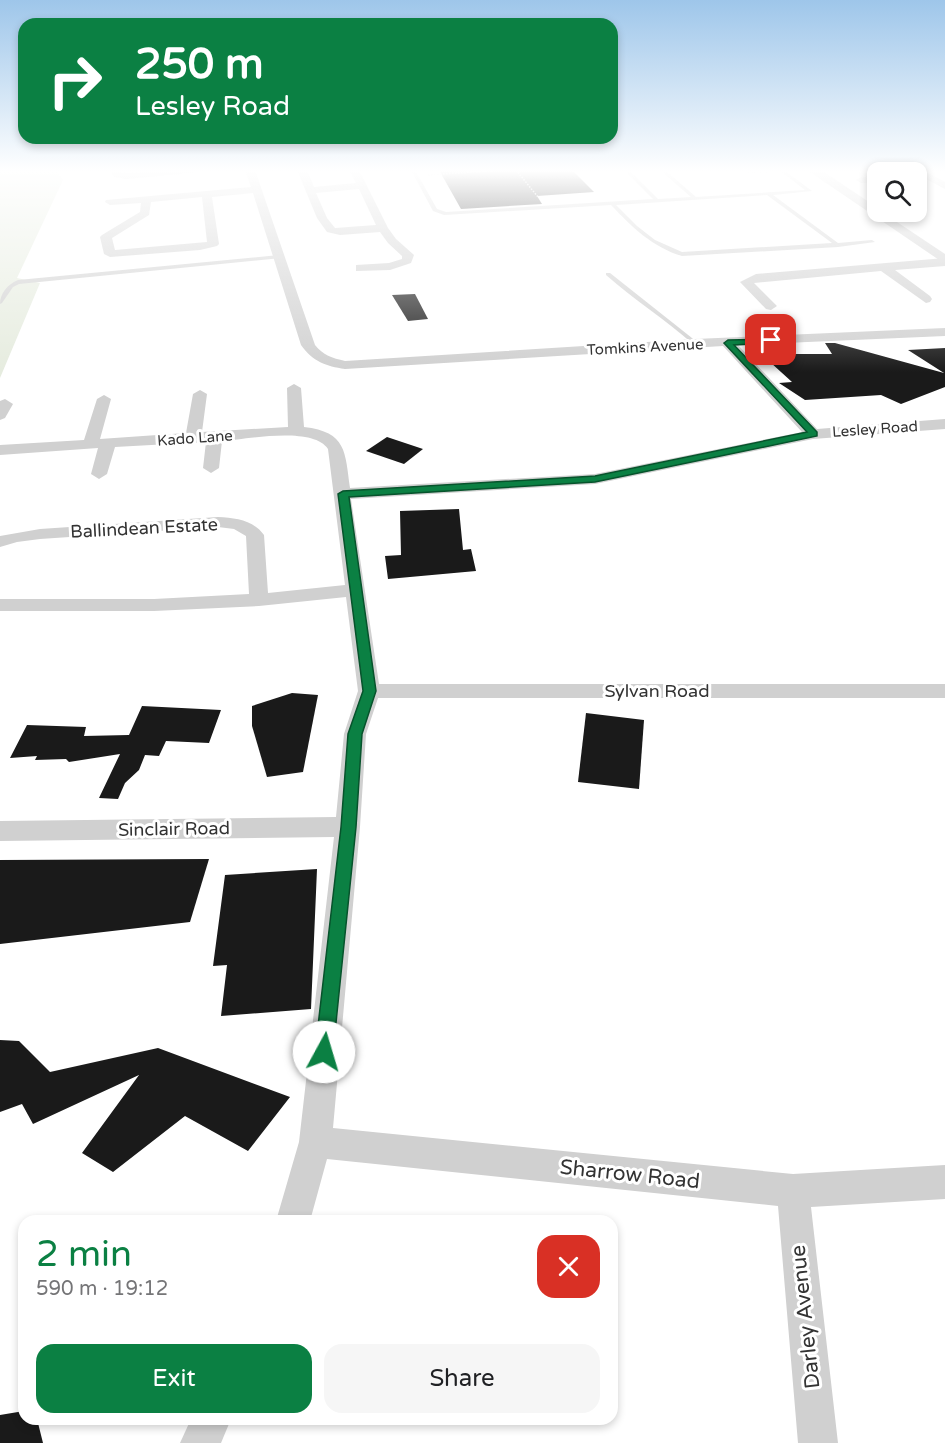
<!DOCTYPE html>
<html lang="en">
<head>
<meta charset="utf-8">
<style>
  body { margin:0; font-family:"Varela Round",sans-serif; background:#f6f6f6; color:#202124; height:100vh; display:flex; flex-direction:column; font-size:22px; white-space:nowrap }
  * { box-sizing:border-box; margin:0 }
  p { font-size:20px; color:#757577 }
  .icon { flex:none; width:33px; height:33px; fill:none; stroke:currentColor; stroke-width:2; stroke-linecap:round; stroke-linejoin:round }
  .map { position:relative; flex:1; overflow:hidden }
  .side { position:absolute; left:18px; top:1215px; width:600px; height:210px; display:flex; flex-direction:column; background:#fff; border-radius:18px; box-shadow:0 3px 9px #0003 }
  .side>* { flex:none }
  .hud { position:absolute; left:18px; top:18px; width:600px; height:126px; border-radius:18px; box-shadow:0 3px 9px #0003; background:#0b8043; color:#fff; overflow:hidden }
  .controls { position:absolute; left:867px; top:162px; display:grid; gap:12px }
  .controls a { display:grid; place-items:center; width:60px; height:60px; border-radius:12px; background:#fff; box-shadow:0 3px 9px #0003; font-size:30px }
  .pin { position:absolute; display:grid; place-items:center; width:51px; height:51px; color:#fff; margin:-26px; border-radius:12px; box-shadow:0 3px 9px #0006 }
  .me { position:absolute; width:66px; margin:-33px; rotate:6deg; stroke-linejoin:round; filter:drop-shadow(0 0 4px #0008) }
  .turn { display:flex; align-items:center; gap:21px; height:126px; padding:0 18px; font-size:27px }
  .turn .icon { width:78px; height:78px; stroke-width:2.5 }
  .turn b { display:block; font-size:42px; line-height:51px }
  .round { display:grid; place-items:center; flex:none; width:63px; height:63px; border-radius:18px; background:#f6f6f6 }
  .overview { display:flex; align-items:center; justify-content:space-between; height:102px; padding:0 18px }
  h1 { font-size:36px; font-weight:600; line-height:45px; color:#0b8043 }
  .primary-button { display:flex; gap:12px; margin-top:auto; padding:12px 18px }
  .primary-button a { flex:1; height:69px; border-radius:18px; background:#0b8043; color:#fff; font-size:24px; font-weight:600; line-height:69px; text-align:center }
  .primary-button a+a { background:#f6f6f6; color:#202124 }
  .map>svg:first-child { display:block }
  .green { fill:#e6ecdf }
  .building { fill:#1a1a1a }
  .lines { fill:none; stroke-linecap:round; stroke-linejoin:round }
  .path { stroke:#cdcdcd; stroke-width:1.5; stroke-dasharray:1.5 1.5; stroke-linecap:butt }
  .service { fill:#d0d0d0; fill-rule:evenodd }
  .minor { fill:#d0d0d0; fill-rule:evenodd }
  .tertiary { fill:#d0d0d0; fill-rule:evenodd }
  .route { fill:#0b8043; stroke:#07532c; stroke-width:1.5 }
  .labels { text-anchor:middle; stroke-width:6; stroke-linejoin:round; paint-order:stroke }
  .far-street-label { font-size:15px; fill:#333; stroke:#fff }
  .street-label { font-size:18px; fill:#333; stroke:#fff }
  .near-street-label { font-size:21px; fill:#333; stroke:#fff }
</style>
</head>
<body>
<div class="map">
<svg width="945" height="1443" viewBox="0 0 945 1443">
  <rect width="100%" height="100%" fill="#fff"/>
  <polygon class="green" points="0,170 55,170 63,180 17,278 40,283 0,378"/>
  <g class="building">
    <polygon points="439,170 572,170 594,192 537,196 542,204 461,209"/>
    <polygon points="415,294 428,319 408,321 392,295"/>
    <polygon points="825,343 835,343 944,373 908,350 945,348 945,387 901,404 881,395 805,400 779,383 792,382 758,351 789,354 832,354"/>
    <polygon points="387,437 423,449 404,464 366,451"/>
    <polygon points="459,509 463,550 471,549 476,571 388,579 385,556 401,555 400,511"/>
    <polygon points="292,693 318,695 303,772 267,777 252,726 252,706"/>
    <polygon points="142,706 221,710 209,743 166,741 159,756 145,755 139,770 125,783 118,799 99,798 120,754 69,762 66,759 35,760 37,756 10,758 27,725 86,727 84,736 129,735"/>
    <polygon points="586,713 644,720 639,789 578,782"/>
    <polygon points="209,859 190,922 0,944 0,860"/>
    <polygon points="317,869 311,1009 221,1016 227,965 213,966 225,875"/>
    <polygon points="0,1040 19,1041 50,1072 158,1048 290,1097 248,1151 185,1116 113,1172 82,1153 139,1075 33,1124 22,1104 0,1112"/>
    <polygon points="24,1411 24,1419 37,1419 43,1443 0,1443 0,1415"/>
  </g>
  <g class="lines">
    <g class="path">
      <polyline points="516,170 538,197"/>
      <polyline points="748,173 770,172"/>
      <polyline points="428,175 502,170"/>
    </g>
    <g class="service">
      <path d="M411 170H415L437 209 446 212 653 199 624 170H629L658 199 691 197 660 170H665L696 197 805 190 779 170H784L812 191 773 195 838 243 872 240 875 242 838 247 682 256C652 247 632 227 611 205L444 215 433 211ZM767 195 832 243 682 252 655 240 637 226 616 205Z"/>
      <path d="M279 255 281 258 19 284 13 287 2 303 0 304C0 293 8 284 18 280Z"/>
      <path d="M606 273H610L697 342V344H693C665 319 634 300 606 275Z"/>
    </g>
    <g class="minor">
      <polygon points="110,170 126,173 196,170 191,173 126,179 114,177"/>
      <path d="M245 170H255L315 345C323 355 332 358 345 361L695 339 945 328V336L738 345 817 429 945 419V429L813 439 595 484 351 499 379 684H945V698H378L366 734 360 827 333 1128 793 1174 945 1165V1199L811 1207 838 1443H798L778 1206 327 1159 310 1221H276L299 1142 334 837 0 841V821L336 817 344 734 358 691 346 597 259 606 154 611H0V599H154L249 594 246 536 234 529 218 527 40 539 17 542 0 547V536L40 529 218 517C236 518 253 520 264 535L268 593 345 585 328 449C313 426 247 439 222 441L219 468 211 473 203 468 206 442 115 447 107 474 99 479 91 474 98 448 0 455V445L84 440 97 399 104 395 111 399 100 439 186 433 193 394 200 390 207 394 202 432 288 427 287 388 294 384 301 388 304 427C347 432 345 452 350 488L595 474 802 432 723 346 345 369C326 366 313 362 301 345L253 193 212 197 219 244 217 246 200 250 110 257 104 254 100 237 102 235 140 212 141 203 110 205 105 202 106 200 251 187ZM202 197 207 242 115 250 112 238 149 215 151 202Z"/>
      <path d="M297 170H307L314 187 356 183 349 170H359L388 228 396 239 414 255 411 263 390 270 356 271V265L389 263 402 259V256L388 243 380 232 340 235 327 232 317 218ZM359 189 376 225 335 228 327 218 316 193Z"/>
      <polygon points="889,170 902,170 903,172 892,172"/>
      <polygon points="909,170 922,170 945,182 945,189"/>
      <polygon points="878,176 878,182 861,183 856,180 861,177"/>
      <polygon points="945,258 945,266 895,270 930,296 932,299 930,302 926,303 881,271 754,283 777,306 771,310 766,309 740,282 756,274"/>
      <polygon points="5,399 13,404 5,418 0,420 0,401"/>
      <polygon points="191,1419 231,1419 221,1443 180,1443"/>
    </g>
    <polygon class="tertiary" points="807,170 821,170 878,208 878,212 882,212 945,254 945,264"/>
  </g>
  <linearGradient id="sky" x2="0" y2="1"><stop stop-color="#9ec6ea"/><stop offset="0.46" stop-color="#fff"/><stop offset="1" stop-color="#fff" stop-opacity="0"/></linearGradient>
  <rect width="945" height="372" fill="url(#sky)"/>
  <polygon class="route" points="774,339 774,342 771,343 734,345 817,432 817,436 595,482 349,497 376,691 362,734 356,827 333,1052 331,1058 324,1061 318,1058 315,1052 341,827 348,734 363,691 338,494 343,491 595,476 807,432 724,343 728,340"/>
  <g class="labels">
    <g class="far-street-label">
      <text transform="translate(645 347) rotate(-3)" y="5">Tomkins Avenue</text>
      <text transform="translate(875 429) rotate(-4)" y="5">Lesley Road</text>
      <text transform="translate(195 438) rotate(-4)" y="5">Kado Lane</text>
    </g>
    <g class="street-label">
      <text transform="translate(144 528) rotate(-3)" y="6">Ballindean Estate</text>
      <text x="657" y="697">Sylvan Road</text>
      <text transform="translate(174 829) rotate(-1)" y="6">Sinclair Road</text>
    </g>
    <g class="near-street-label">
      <text transform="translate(630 1174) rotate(6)" y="7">Sharrow Road</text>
      <text transform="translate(805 1317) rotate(-96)" y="7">Darley Avenue</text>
    </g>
  </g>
</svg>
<div class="controls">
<a><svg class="icon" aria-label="search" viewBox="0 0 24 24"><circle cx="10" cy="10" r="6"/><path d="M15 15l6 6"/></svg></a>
</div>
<div class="pin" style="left:771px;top:340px;background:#d93025"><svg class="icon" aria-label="arrive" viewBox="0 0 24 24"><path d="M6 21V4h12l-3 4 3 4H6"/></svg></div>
<svg class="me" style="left:324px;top:1052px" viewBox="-20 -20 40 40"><circle r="19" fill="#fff"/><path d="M0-13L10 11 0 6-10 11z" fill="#0b8043"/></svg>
<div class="hud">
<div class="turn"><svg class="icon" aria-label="right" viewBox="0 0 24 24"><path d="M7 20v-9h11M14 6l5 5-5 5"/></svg><div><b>250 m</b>Lesley Road</div></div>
</div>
<section class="side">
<div class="overview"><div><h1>2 min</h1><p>590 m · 19:12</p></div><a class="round" style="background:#d93025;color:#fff"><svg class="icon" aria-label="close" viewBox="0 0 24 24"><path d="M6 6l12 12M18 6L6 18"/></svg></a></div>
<div class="primary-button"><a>Exit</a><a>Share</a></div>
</section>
</div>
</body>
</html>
